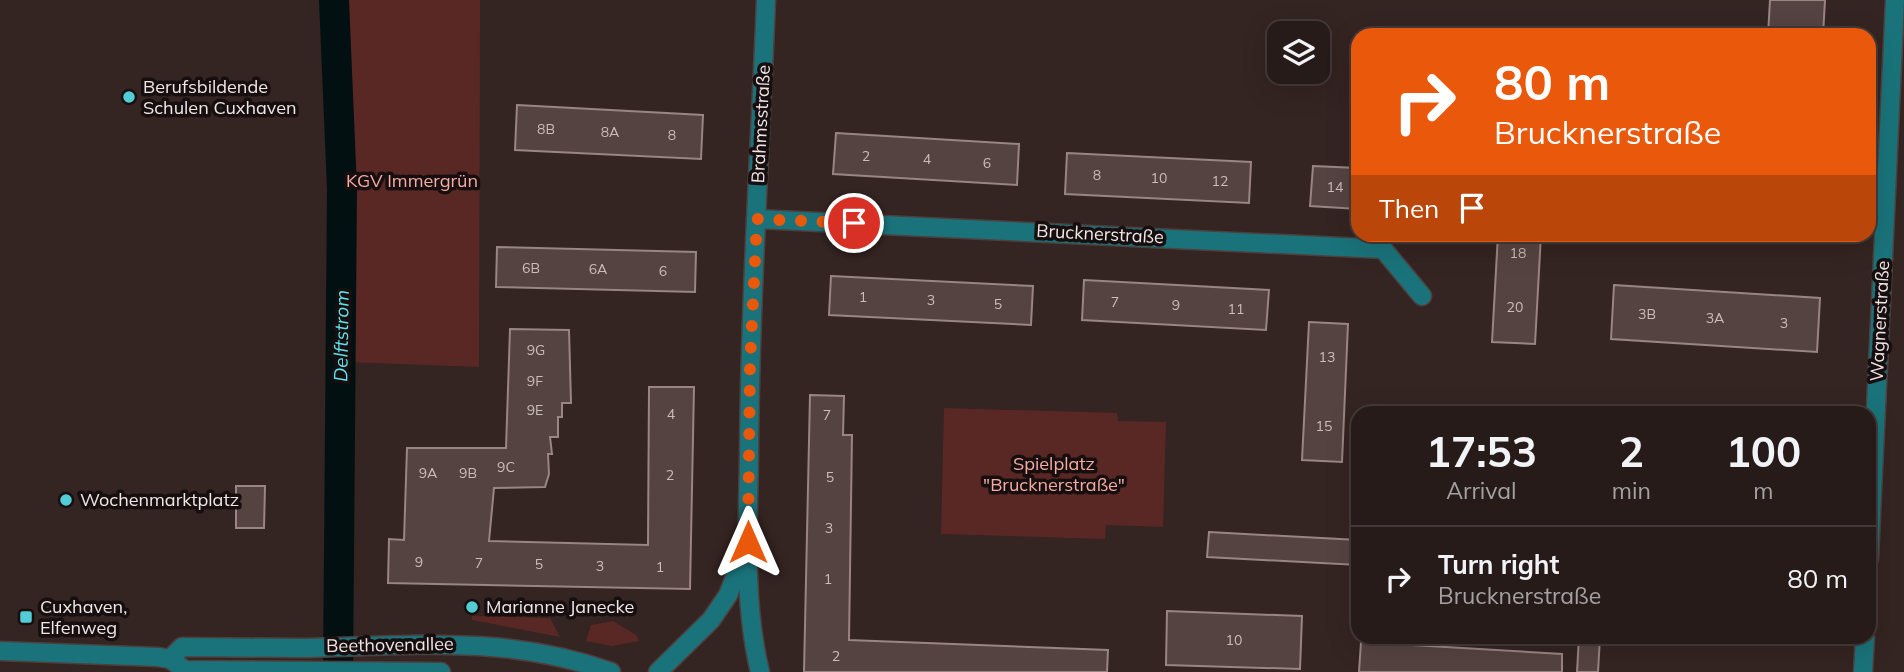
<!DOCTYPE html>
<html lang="en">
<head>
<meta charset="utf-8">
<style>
  body { margin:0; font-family:Mulish,sans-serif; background:#332827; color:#f1f3f6; height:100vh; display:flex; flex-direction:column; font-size:26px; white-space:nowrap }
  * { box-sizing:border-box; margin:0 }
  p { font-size:23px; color:#a4a1a2 }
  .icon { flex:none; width:38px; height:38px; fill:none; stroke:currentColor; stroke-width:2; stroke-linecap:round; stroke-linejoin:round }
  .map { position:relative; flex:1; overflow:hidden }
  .drawer { position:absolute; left:1351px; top:406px; width:525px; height:238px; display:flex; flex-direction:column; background:#271b1a; border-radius:21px; box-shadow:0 7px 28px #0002,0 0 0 2px #433939 }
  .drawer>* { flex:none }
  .hud { position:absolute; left:1351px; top:28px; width:525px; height:214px; border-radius:21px; box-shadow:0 7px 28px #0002,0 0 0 2px #433939; background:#ea580c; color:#fff; overflow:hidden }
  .controls { position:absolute; left:1267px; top:21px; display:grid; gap:14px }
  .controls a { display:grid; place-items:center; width:63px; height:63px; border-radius:14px; background:#271b1a; box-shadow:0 7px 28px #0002,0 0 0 2px #433939; font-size:35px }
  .pin { position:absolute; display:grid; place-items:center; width:60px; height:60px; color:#fff; margin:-30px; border:4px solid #fff; border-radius:50%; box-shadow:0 2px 7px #0007 }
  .me { position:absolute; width:77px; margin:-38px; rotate:0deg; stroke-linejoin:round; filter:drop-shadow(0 0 5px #0008) }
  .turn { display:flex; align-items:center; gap:24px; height:147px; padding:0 28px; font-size:32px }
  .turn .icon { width:91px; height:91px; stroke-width:2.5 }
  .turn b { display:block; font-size:49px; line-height:60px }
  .then { display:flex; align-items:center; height:66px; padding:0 28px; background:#0003; gap:14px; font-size:26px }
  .eta { display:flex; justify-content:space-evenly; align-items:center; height:119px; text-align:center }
  .eta b { font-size:42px; font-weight:700; line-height:49px }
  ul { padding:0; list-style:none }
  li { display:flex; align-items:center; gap:21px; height:105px; padding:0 28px; border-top:2px solid #433939 }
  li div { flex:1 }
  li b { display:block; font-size:26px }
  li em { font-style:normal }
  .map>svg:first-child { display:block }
  .green { fill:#592825 }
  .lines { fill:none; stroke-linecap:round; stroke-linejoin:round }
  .canal { stroke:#021012; stroke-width:30 }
  .building { fill:#554341; stroke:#998583; stroke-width:2 }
  .minor-casing { stroke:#4e3f3d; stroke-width:21 }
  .tertiary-casing { stroke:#4e3f3d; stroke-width:21 }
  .minor { stroke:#1a737a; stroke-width:18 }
  .tertiary { stroke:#1a737a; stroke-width:18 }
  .route { stroke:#ea580c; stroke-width:12; stroke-dasharray:0 21.6 }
  .poi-dot { fill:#52ccd5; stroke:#170f0f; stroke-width:2.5 }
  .labels { text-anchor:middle; stroke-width:7; stroke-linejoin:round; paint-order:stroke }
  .number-label { font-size:14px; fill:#cabdbc }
  .poi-label { font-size:18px; fill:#f1e6e5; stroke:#170f0f; text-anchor:start }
  .street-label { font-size:18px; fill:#f1e6e5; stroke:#170f0f }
  .park-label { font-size:18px; fill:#f6aca4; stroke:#170f0f }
  .water-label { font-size:19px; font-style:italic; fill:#5de5ef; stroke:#170f0f }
</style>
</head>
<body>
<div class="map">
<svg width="1904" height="672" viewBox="0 0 1904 672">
  <rect width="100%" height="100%" fill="#342422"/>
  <g class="green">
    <polygon points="344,0 480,0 479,367 347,362"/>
    <polygon points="944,408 1117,413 1118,421 1166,422 1163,527 1106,525 1105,539 941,534"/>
    <polygon points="472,616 550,618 560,637 472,620"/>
    <polygon points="613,621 636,635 639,641 612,646 586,641 591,625"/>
  </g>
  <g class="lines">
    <polyline class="canal" points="334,0 342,189 338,672"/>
  </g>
  <g class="building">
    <polygon points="1770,0 1825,0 1823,35 1768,35"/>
    <polygon points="517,105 703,115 701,159 515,150"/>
    <polygon points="836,133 1019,144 1017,185 833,174"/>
    <polygon points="1067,153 1251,162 1249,203 1065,194"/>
    <polygon points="1313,166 1358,168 1358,209 1310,206"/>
    <polygon points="1498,234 1541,234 1535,344 1492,342"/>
    <polygon points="497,247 696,252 695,292 496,287"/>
    <polygon points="831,276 1033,286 1031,325 829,315"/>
    <polygon points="1084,280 1269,290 1266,330 1082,320"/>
    <polygon points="1614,285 1820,298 1817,352 1611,339"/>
    <polygon points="1309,322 1348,324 1342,462 1302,460"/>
    <polygon points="510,329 569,330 571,403 562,403 562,417 558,417 558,437 550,437 552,454 548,454 549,474 545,487 494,488 489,541 648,545 649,387 694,387 690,589 388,583 389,539 404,540 407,448 506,448"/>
    <polygon points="810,395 844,396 843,435 852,435 849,640 1108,650 1107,672 804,672"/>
    <polygon points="236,486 265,486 264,528 236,528"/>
    <polygon points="1209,532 1358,540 1358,565 1207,557"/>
    <polygon points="1167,611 1302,616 1300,669 1166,665"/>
    <polygon points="1579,637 1600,637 1598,672 1577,672"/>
    <polygon points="1361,642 1562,654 1562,672 1359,672"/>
  </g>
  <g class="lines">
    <defs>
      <g id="minor">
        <polyline points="756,219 1383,249 1422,296"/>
        <polyline points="1869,558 1895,0"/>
        <polyline points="658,672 711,620 728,595 746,549"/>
        <path d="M760 672C743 603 748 526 749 455 750 304 760 152 766 0"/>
        <polyline points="1863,672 1865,637"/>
      </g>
      <g id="tertiary">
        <polyline points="0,651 158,657 170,659 185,670 441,672"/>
        <path d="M170 659 182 647C221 647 260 648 300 648 408 646 505 634 611 672"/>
      </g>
    </defs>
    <use href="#minor" class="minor-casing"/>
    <use href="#tertiary" class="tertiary-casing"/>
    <use href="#minor" class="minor"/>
    <use href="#tertiary" class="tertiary"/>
  </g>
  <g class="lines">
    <polyline class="route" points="748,542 750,364 757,219 854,223"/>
  </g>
  <g class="poi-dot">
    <circle cx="129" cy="97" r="7"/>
    <circle cx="66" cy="500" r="7"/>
    <circle cx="472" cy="607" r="7"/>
    <rect x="19" y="610" width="14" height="14" rx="3.5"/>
  </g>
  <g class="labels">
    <g class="number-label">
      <text x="546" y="134">8B</text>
      <text x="610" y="137">8A</text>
      <text x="672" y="140">8</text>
      <text x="866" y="161">2</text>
      <text x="927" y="164">4</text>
      <text x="987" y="168">6</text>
      <text x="1097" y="180">8</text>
      <text x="1159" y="183">10</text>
      <text x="1220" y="186">12</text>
      <text x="1335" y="192">14</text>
      <text x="1518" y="258">18</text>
      <text x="531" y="273">6B</text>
      <text x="598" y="274">6A</text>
      <text x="663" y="276">6</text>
      <text x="863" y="302">1</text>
      <text x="931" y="305">3</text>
      <text x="1115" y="307">7</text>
      <text x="998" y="309">5</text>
      <text x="1176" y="310">9</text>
      <text x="1515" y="312">20</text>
      <text x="1236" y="314">11</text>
      <text x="1647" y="319">3B</text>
      <text x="1715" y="323">3A</text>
      <text x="1784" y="328">3</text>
      <text x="536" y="355">9G</text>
      <text x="1327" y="362">13</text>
      <text x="535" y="386">9F</text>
      <text x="535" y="415">9E</text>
      <text x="671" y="419">4</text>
      <text x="827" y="420">7</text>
      <text x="1324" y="431">15</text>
      <text x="506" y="472">9C</text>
      <text x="428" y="478">9A</text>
      <text x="468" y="478">9B</text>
      <text x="670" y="480">2</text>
      <text x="830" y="482">5</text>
      <text x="829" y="533">3</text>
      <text x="419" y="567">9</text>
      <text x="479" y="568">7</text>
      <text x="539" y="569">5</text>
      <text x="600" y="571">3</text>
      <text x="660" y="572">1</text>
      <text x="828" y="584">1</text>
      <text x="1234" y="645">10</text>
      <text x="836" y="661">2</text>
    </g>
    <g class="poi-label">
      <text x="143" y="93">Berufsbildende<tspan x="143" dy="21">Schulen Cuxhaven</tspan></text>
      <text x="80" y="506">Wochenmarktplatz</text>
      <text x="40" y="613">Cuxhaven,<tspan x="40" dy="21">Elfenweg</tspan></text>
      <text x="486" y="613">Marianne Janecke</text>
    </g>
    <g class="street-label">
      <text transform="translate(761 124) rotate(-87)" y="6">Brahmsstraße</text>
      <text transform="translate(1100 234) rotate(3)" y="6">Brucknerstraße</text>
      <text transform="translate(1880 321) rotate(-87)" y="6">Wagnerstraße</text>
      <text transform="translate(390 645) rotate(-1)" y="6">Beethovenallee</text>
    </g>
    <g class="park-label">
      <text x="412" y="187">KGV Immergrün</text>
      <text x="1054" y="470">Spielplatz<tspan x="1054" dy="21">"Brucknerstraße"</tspan></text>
    </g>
    <g class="water-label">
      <text transform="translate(341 336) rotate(-89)" y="7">Delftstrom</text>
    </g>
  </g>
</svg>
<div class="controls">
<a><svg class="icon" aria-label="layers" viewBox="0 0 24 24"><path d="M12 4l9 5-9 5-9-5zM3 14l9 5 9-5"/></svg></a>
</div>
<div class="pin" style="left:854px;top:223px;background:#d93025"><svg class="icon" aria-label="arrive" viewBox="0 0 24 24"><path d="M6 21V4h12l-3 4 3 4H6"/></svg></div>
<svg class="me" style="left:748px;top:542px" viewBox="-20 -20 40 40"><path d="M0-17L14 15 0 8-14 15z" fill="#ea580c" stroke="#fff" stroke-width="4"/></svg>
<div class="hud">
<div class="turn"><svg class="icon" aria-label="right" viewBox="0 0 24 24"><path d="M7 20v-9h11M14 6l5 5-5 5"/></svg><div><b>80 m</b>Brucknerstraße</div></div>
<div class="then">Then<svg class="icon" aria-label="arrive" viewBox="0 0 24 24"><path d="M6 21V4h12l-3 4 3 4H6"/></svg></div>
</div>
<section class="drawer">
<div class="eta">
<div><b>17:53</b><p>Arrival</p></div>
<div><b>2</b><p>min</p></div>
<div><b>100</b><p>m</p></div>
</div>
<ul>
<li><svg class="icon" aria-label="right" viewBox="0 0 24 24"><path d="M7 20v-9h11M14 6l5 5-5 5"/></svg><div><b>Turn right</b><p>Brucknerstraße</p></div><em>80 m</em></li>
</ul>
</section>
</div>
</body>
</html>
